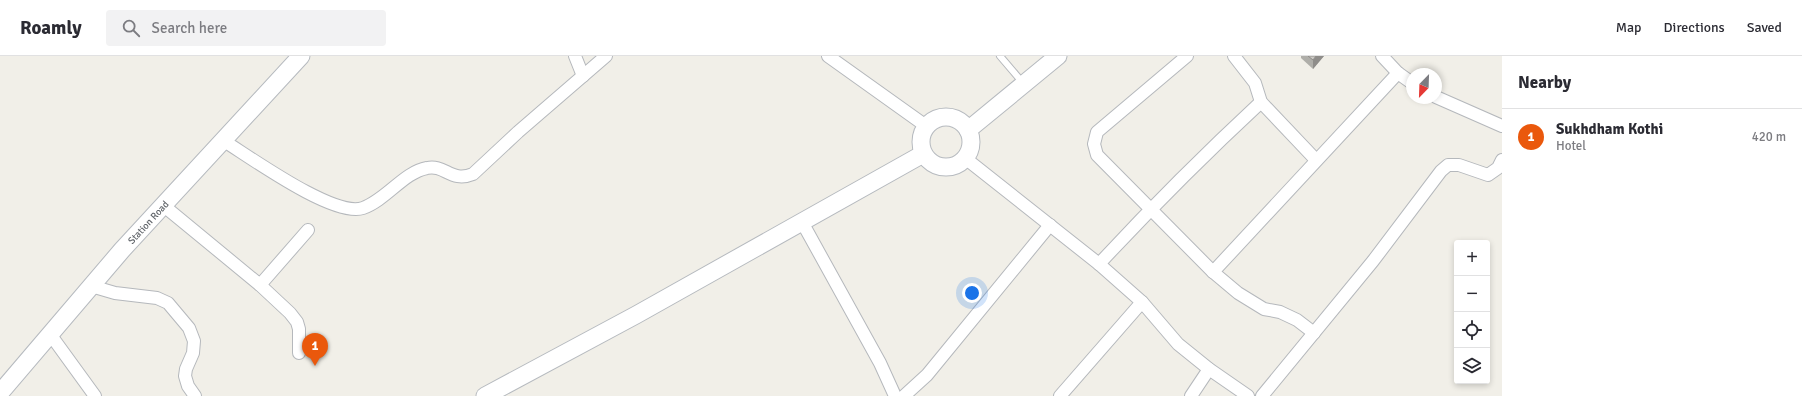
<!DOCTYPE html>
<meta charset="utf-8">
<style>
:root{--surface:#fff;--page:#f2f2f3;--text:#2b2b33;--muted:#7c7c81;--line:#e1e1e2;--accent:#ea580c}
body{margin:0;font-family:Signika,sans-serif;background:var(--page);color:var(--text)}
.controls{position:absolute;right:12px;bottom:12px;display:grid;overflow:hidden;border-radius:4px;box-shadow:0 2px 6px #0003}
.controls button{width:36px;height:36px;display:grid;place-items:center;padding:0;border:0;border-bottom:1px solid var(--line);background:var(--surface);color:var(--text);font:20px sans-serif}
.compass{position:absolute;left:1406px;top:12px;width:36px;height:36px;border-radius:50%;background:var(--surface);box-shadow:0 2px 6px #0003;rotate:203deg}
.you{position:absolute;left:972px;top:237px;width:14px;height:14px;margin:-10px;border:3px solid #fff;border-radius:50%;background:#1a73e8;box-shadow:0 0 0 6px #1a73e833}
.badge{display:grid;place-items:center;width:26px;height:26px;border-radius:50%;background:var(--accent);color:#fff;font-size:13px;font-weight:700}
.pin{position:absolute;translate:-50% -33px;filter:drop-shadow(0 1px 2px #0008)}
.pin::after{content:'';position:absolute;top:21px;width:14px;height:12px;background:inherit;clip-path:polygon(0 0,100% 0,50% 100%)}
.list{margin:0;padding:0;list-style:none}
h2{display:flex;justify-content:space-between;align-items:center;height:52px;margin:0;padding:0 16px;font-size:17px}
h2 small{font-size:13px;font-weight:400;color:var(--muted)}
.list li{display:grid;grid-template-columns:26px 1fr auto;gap:12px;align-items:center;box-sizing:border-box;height:56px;padding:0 16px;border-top:1px solid var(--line)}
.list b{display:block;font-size:15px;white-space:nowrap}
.list p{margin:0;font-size:13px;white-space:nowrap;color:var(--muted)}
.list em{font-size:13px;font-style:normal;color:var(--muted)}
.icon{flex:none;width:22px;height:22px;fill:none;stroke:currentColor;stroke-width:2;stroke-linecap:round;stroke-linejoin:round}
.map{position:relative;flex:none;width:1502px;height:340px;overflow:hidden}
header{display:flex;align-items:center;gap:24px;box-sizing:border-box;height:56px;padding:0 20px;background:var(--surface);border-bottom:1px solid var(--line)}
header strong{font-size:19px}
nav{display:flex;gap:22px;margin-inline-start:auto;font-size:14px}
.search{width:280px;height:36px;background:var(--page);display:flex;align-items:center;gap:10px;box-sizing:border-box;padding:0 14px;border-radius:4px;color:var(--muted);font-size:15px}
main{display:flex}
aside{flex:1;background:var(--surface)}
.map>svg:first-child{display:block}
</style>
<header>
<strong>Roamly</strong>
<div class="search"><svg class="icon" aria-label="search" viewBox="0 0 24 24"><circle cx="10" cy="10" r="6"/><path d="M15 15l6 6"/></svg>Search here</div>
<nav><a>Map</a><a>Directions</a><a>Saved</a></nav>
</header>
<main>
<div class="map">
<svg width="1502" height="340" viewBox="0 0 1502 340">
<rect width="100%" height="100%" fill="#f1efe8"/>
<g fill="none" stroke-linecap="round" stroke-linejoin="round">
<g stroke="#b5b8bc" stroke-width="8">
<polyline id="lane" points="1000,0 1023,27"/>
</g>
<g stroke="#b5b8bc" stroke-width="14">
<g id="street">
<polyline points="575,0 583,20"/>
<polyline points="828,0 926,70"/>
<polyline points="1187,0 1097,76 1094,88 1097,99 1213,216 1238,237 1264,253 1280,256 1297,264 1314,277"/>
<polyline points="1234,0 1255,27 1261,46 1316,104"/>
<polyline points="1382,0 1398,17 1412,27"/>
<polyline points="1436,41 1502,70"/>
<path d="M224 85C250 101 334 162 363 152 386 144 404 116 427 112 445 108 451 127 473 118L518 76 606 0"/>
<polyline points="965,102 1099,208 1142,246 1178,288 1209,313 1248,340"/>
<polyline points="164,150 260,229 290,257 297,266 299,273 299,297"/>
<polyline points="802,166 880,307 895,340"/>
<path d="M1099 208C1151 152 1205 98 1261 46"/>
<polyline points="1213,216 1398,17"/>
<polyline points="260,229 308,174"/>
<polyline points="91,230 115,237 157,242 168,247 189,272 194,285 193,297 186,313 185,320 188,330 195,340"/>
<polyline points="50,278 95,340"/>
<polyline points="904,340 927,319 1050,169"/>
<polyline points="1060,340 1142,246"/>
<polyline points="1191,340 1209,313"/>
<polyline points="1262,340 1373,205 1441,115 1448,109 1459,109 1488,119 1498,112 1502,104"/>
</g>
</g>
<g stroke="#b6babf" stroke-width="19">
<g id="secondary">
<circle cx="946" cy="86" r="25"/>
<polyline points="968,74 1058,0"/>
<path id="s1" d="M0 337 122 194 301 0"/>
<polyline points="485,340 636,259 923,98"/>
</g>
</g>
<use href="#lane" stroke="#fff" stroke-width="6"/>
<use href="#street" stroke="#fff" stroke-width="12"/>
<use href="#secondary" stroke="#fff" stroke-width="17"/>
</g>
<polygon fill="#afaea9" points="1301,0 1324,0 1313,13 1301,2"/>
<polygon fill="#8f8d8a" points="1316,0 1324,0 1313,13 1313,4"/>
<polygon fill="#cccac5" stroke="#8f8d8a" points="1308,0 1316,0 1313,4"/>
<g text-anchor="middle" stroke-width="3" stroke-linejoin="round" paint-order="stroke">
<g font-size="10" fill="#5f6368" stroke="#fff">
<text dy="4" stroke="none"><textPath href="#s1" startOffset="226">Station Road</textPath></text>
</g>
</g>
</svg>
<div class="controls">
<button>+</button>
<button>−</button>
<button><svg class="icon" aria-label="locate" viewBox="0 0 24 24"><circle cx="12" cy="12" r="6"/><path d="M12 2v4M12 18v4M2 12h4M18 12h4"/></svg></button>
<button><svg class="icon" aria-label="layers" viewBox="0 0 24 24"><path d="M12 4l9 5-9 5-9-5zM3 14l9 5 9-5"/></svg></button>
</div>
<svg class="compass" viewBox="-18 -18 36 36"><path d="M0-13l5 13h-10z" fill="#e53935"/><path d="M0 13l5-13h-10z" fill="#7c7c81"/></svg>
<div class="you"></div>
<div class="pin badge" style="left:315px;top:310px">1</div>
</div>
<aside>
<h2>Nearby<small></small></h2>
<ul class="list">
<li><span class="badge">1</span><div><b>Sukhdham Kothi</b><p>Hotel</p></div><em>420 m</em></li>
</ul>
</aside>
</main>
